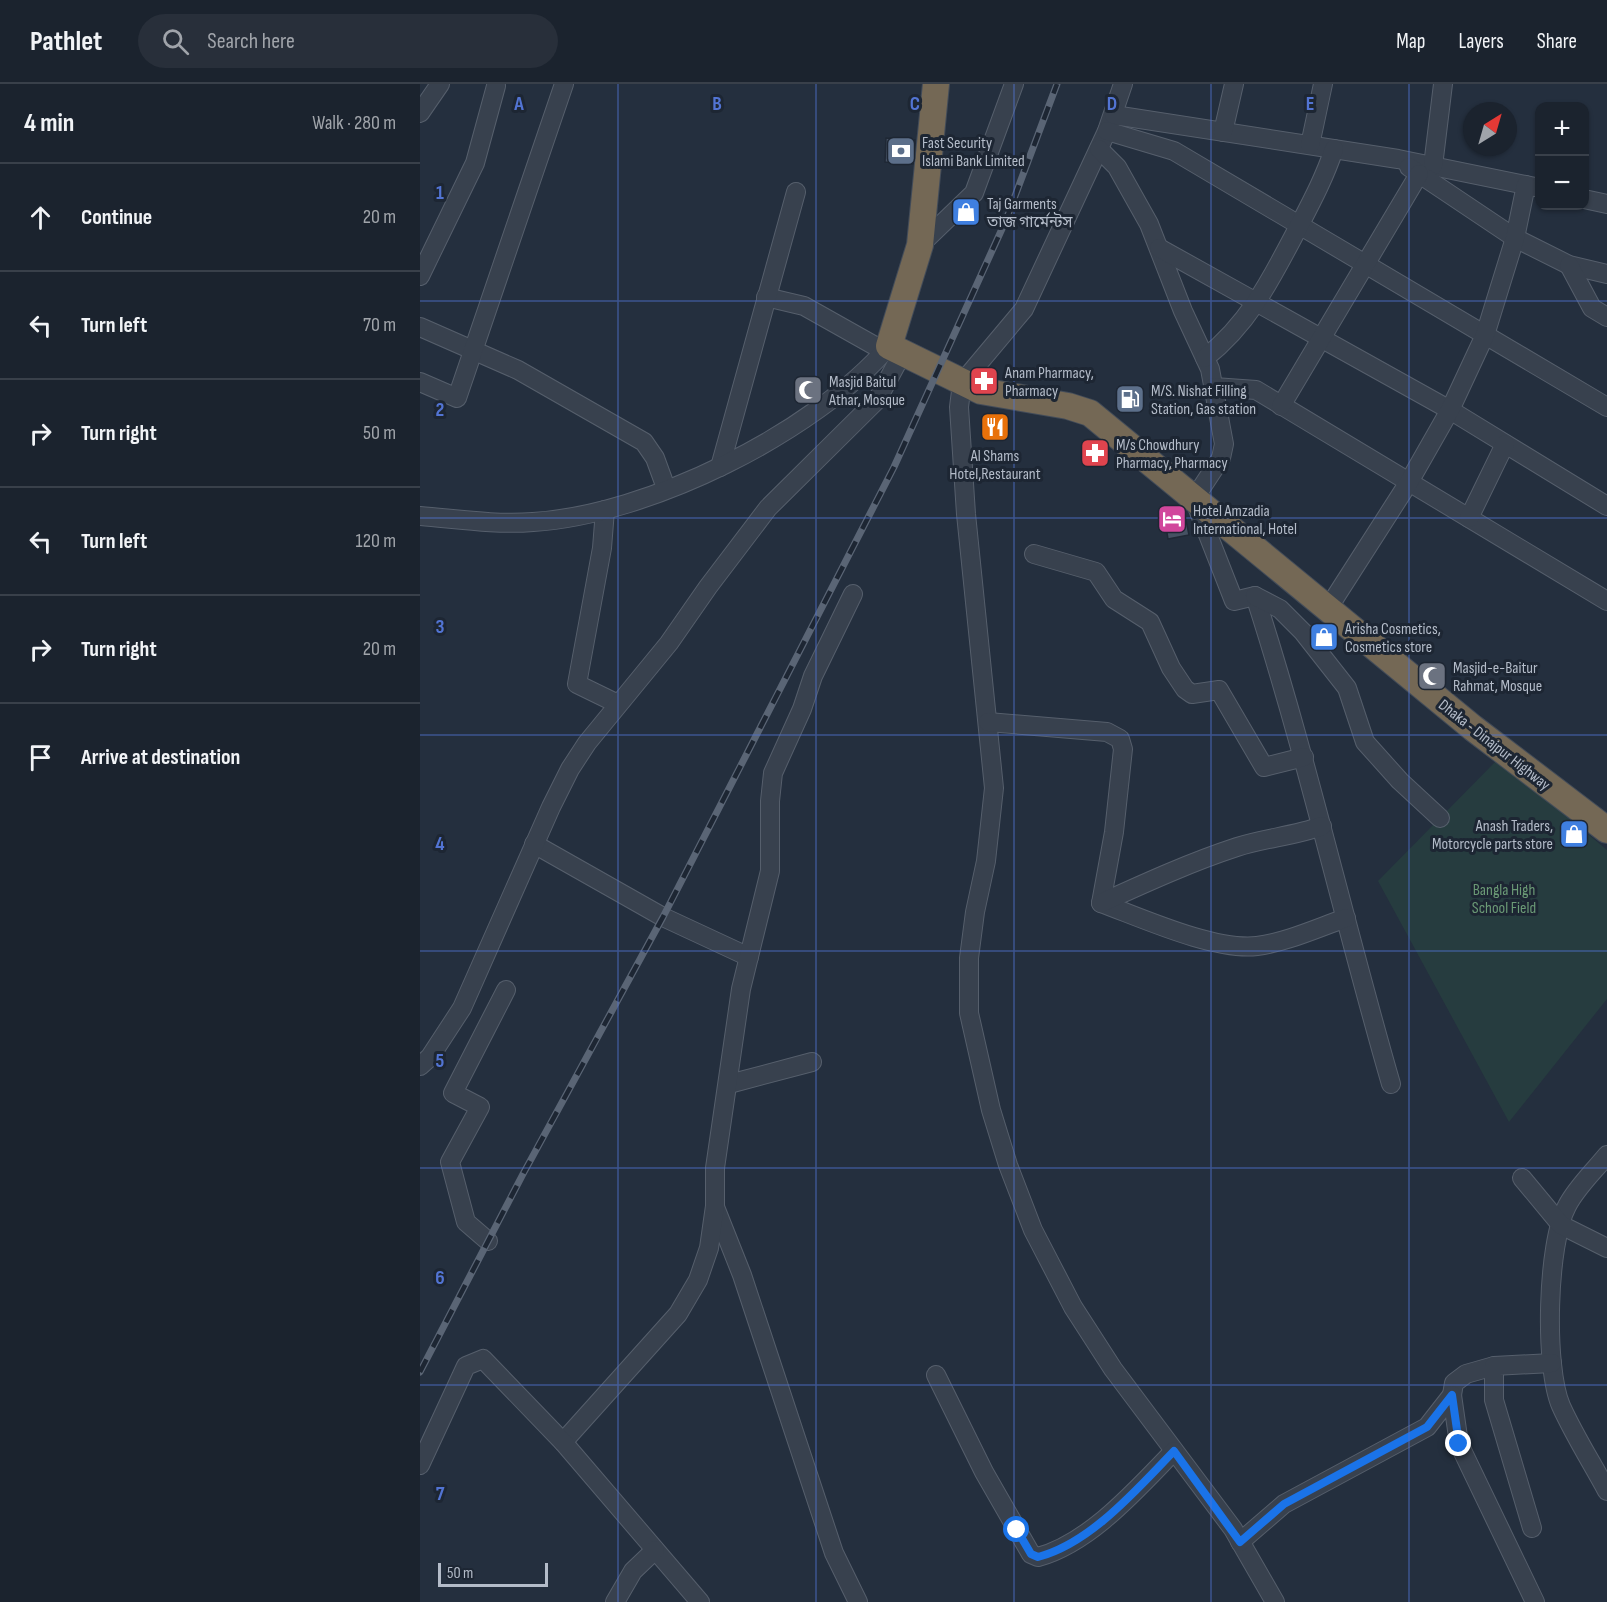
<!DOCTYPE html>
<meta charset="utf-8">
<style>
:root{--surface:#1b232e;--page:#282f3a;--text:#f1f3f6;--muted:#a0a4aa;--line:#39404a}
body{margin:0;font-family:"Sofia Sans Condensed","Noto Sans Bengali",sans-serif;background:var(--page);color:var(--text)}
.controls{position:absolute;right:18px;top:18px;display:grid;overflow:hidden;border-radius:12px;box-shadow:0 2px 4px #0004}
.controls button{width:54px;height:54px;display:grid;place-items:center;padding:0;border:0;border-bottom:2px solid var(--line);background:var(--surface);color:var(--text);font:30px sans-serif}
.compass{position:absolute;left:1043px;top:18px;width:54px;height:54px;border-radius:50%;background:var(--surface);box-shadow:0 2px 4px #0004;rotate:37deg}
.scale{position:absolute;left:18px;bottom:15px;width:110px;box-sizing:border-box;padding-left:6px;border:3px solid #b4bcc9;border-top:0;font-size:16px;line-height:21px;white-space:nowrap;color:#b4bcc9;-webkit-text-stroke:4px #1d2633;paint-order:stroke}
.stop{position:absolute;width:18px;height:18px;margin:-14px;border:4px solid #1a73e8;border-radius:50%;background:#fff}
.stop.end{background:#1a73e8;border-color:#fff;box-shadow:0 2px 6px #0008}
.list{margin:0;padding:0;list-style:none}
h2{display:flex;justify-content:space-between;align-items:center;height:78px;margin:0;padding:0 24px;font-size:26px}
h2 small{font-size:20px;font-weight:400;color:var(--muted)}
.list li{display:grid;grid-template-columns:39px 1fr auto;gap:18px;align-items:center;box-sizing:border-box;height:108px;padding:0 24px;border-top:2px solid var(--line)}
.list b{display:block;font-size:22px;white-space:nowrap}
.list em{font-size:20px;font-style:normal;color:var(--muted)}
.icon{flex:none;width:33px;height:33px;fill:none;stroke:currentColor;stroke-width:2;stroke-linecap:round;stroke-linejoin:round}
.map{position:relative;flex:none;width:1187px;height:1518px;overflow:hidden}
header{display:flex;align-items:center;gap:36px;box-sizing:border-box;height:84px;padding:0 30px;background:var(--surface);border-bottom:2px solid var(--line)}
header strong{font-size:28px}
nav{display:flex;gap:33px;margin-inline-start:auto;font-size:21px}
.search{width:420px;height:54px;background:var(--page);display:flex;align-items:center;gap:15px;box-sizing:border-box;padding:0 21px;border-radius:33px;color:var(--muted);font-size:22px}
main{display:flex}
aside{flex:1;background:var(--surface)}
.map>svg:first-child{display:block}
</style>
<header>
<strong>Pathlet</strong>
<div class="search"><svg class="icon" aria-label="search" viewBox="0 0 24 24"><circle cx="10" cy="10" r="6"/><path d="M15 15l6 6"/></svg>Search here</div>
<nav><a>Map</a><a>Layers</a><a>Share</a></nav>
</header>
<main>
<aside>
<h2>4 min<small>Walk · 280 m</small></h2>
<ul class="list">
<li><svg class="icon" aria-label="ahead" viewBox="0 0 24 24"><path d="M12 20V5M6 11l6-6 6 6"/></svg><div><b>Continue</b></div><em>20 m</em></li>
<li><svg class="icon" aria-label="left" viewBox="0 0 24 24"><path d="M17 20v-9H6M10 6l-5 5 5 5"/></svg><div><b>Turn left</b></div><em>70 m</em></li>
<li><svg class="icon" aria-label="right" viewBox="0 0 24 24"><path d="M7 20v-9h11M14 6l5 5-5 5"/></svg><div><b>Turn right</b></div><em>50 m</em></li>
<li><svg class="icon" aria-label="left" viewBox="0 0 24 24"><path d="M17 20v-9H6M10 6l-5 5 5 5"/></svg><div><b>Turn left</b></div><em>120 m</em></li>
<li><svg class="icon" aria-label="right" viewBox="0 0 24 24"><path d="M7 20v-9h11M14 6l5 5-5 5"/></svg><div><b>Turn right</b></div><em>20 m</em></li>
<li><svg class="icon" aria-label="arrive" viewBox="0 0 24 24"><path d="M6 21V4h12l-3 4 3 4H6"/></svg><div><b>Arrive at destination</b></div></li>
</ul>
</aside>
<div class="map">
<svg width="1187" height="1518" viewBox="0 0 1187 1518">
<rect width="100%" height="100%" fill="#242f3e"/>
<polygon fill="#263c3f" points="1078,675 1187,766 1187,915 1089,1038 958,797"/>
<g fill="#455162" stroke="#1f2835" stroke-width="1.5">
<polygon points="466,54 495,56 493,80 465,78"/>
<polygon points="761,426 762,436 766,436 769,451 748,455 744,429"/>
</g>
<g fill="none" stroke-linecap="round" stroke-linejoin="round">
<g stroke="#565f6c" stroke-width="20">
<g id="minor">
<polyline points="703,0 687,47 604,225 542,299 539,323 546,430 574,704 566,777 555,828 549,874 549,929 571,1026 588,1081 613,1146 653,1223 693,1285 813,1445 855,1518"/>
<polyline points="0,29 20,0"/>
<polyline points="694,31 978,75 1120,104"/>
<polyline points="687,47 754,67 1187,323"/>
<polyline points="803,48 814,0"/>
<polyline points="890,61 903,0"/>
<path d="M679 65 697 83 729 140 763 227 790 285 804 360 801 374 774 415 814 517 835 512C887 673 924 838 971 1000"/>
<polyline points="1013,82 1023,0"/>
<polyline points="989,83 1095,154 1149,181 1187,190"/>
<polyline points="1164,115 1187,120"/>
<polyline points="500,161 554,109 594,0"/>
<polyline points="739,164 1030,326 1187,422"/>
<polyline points="1149,181 1172,224 1187,233"/>
<polyline points="0,192 55,79 76,2"/>
<polyline points="346,213 384,222 464,267"/>
<polyline points="0,243 98,286 224,358 235,374 246,404"/>
<path d="M785 274C831 238 853 191 880 140 893 115 905 92 914 65"/>
<polyline points="0,298 37,314 144,0"/>
<polyline points="794,303 836,306 1187,517"/>
<polyline points="861,322 999,90"/>
<polyline points="300,383 376,108"/>
<polyline points="185,426 182,464 157,600 198,620"/>
<path d="M0 432C37 435 76 441 113 438 228 431 394 349 469 262"/>
<polyline points="1049,434 1085,360"/>
<polyline points="614,470 676,488 694,515 730,538 751,584 765,605 772,610 799,606 844,683 884,673"/>
<polyline points="835,512 860,525 883,548 927,604 945,658 980,697 1020,734"/>
<polyline points="907,526 989,398 1030,326 1065,251 1095,154 1106,101"/>
<path d="M568 638 687 648 700 655 703 665 694 748 681 819C722 834 794 867 837 862 867 858 897 844 926 834"/>
<polyline points="114,760 243,833 329,873"/>
<path d="M681 819C725 799 771 778 817 763 845 754 874 752 902 742"/>
<polyline points="0,982 10,973 42,924 131,723 150,685 167,659 249,559 288,503 348,424 457,316 483,268"/>
<polyline points="309,1000 392,978"/>
<path d="M1187 1071C1174 1087 1156 1104 1147 1122 1127 1159 1124 1283 1141 1322 1154 1351 1172 1379 1187 1407"/>
<polyline points="1102,1094 1141,1141 1187,1164"/>
<polyline points="295,1123 322,1191 414,1469 438,1518"/>
<polyline points="68,1157 46,1138 30,1078 60,1023 33,1009 86,906"/>
<path d="M516 1291 564 1388 611 1470 618 1473C670 1459 717 1405 754 1367"/>
<polyline points="1032,1311 1034,1299 1046,1290 1074,1282"/>
<polyline points="143,1358 258,1230 278,1196 289,1164 295,1122 295,1084 321,905 350,787 350,717 353,689 382,625 393,592 433,510"/>
<polyline points="0,1381 46,1282 63,1275 143,1358 280,1518"/>
<polyline points="1112,1444 1074,1316 1074,1282 1132,1279"/>
<polyline points="820,1458 864,1420 1007,1343 1032,1311 1039,1360 1115,1518"/>
<polyline points="195,1518 213,1487 235,1466"/>
</g>
</g>
<g stroke="#434c59" stroke-width="28">
<polyline id="highway" points="516,0 500,161 469,262 561,307 648,322 670,329 1053,644 1187,746"/>
</g>
<use href="#minor" stroke="#38414e" stroke-width="18"/>
<use href="#highway" stroke="#746855" stroke-width="26"/>
<g stroke="#5a6575" stroke-width="7">
<polyline id="rail" points="0,1288 103,1090 243,833 474,383 586,136 637,0"/>
</g>
<use href="#rail" stroke="#1d2633" stroke-width="4.5" stroke-dasharray="14" stroke-linecap="butt"/>
</g>
<g fill="none" stroke-linecap="round" stroke-linejoin="round">
<path stroke="#1a73e8" stroke-width="8" d="M597 1446 611 1470 618 1473C671 1459 717 1405 754 1367L820 1458 864 1420 1007 1343 1032 1311 1039 1360"/>
</g>
<path fill="none" stroke="#5274d3" stroke-width="1.5" stroke-opacity="0.55" d="M198 0V1518M396 0V1518M594 0V1518M791 0V1518M989 0V1518M0 217H1187M0 434H1187M0 651H1187M0 867H1187M0 1084H1187M0 1301H1187"/>
<defs>
<g id="bank-square" transform="scale(1.5)"><rect x="-9" y="-9" width="18" height="18" rx="4" fill="#5c6f8a" stroke="#1d2633"/><path d="M-6-4H6V4H-6ZM0-2.3a2.3 2.3 0 1 0 0 4.6a2.3 2.3 0 1 0 0-4.6Z" fill="#fff"/></g>
<g id="shop-square" transform="scale(1.5)"><rect x="-9" y="-9" width="18" height="18" rx="4" fill="#3f7fe0" stroke="#1d2633"/><path d="M-5-2.5h2.3a2.7 3.5 0 0 1 5.4 0H5L5.5 6h-11ZM-1.5-2.5h3a1.5 2.3 0 0 0-3 0Z" fill="#fff"/></g>
<g id="pharmacy-square" transform="scale(1.5)"><rect x="-9" y="-9" width="18" height="18" rx="4" fill="#e0444e" stroke="#1d2633"/><path d="M-2-6h4v4h4v4h-4v4h-4v-4h-4v-4h4Z" fill="#fff"/></g>
<g id="mosque-square" transform="scale(1.5)"><rect x="-9" y="-9" width="18" height="18" rx="4" fill="#6b7280" stroke="#1d2633"/><path d="M3.5-4.9A6 6 0 1 0 3.5 4.9A5 5 0 1 1 3.5-4.9Z" fill="#fff"/></g>
<g id="fuel-square" transform="scale(1.5)"><rect x="-9" y="-9" width="18" height="18" rx="4" fill="#5c6f8a" stroke="#1d2633"/><path d="M-5.5-6h7V0h2V4h1.3V-2.5L3-4.5l.8-.8L6-3V5H2.5V1h-1V6h-7ZM-4.2-4.7v3.2H.2V-4.7Z" fill="#fff"/></g>
<g id="restaurant-square" transform="scale(1.5)"><rect x="-9" y="-9" width="18" height="18" rx="4" fill="#e8710a" stroke="#1d2633"/><path d="M-5-6h1v4h1v-4h1v4h1v-4h1v5L-1.5 .5V6h-2V.5L-5-1ZM5-6V6H3V1.5H1.5Q1.5-4 5-6Z" fill="#fff"/></g>
<g id="hotel-square" transform="scale(1.5)"><rect x="-9" y="-9" width="18" height="18" rx="4" fill="#d1479c" stroke="#1d2633"/><path d="M-6-4.5h1.5V1H6V5H4.5V3h-9V5H-6ZM-4 0a1.8 1.8 0 1 1 3.6 0ZM.5 0V-2.5h3Q6-2.5 6 0Z" fill="#fff"/></g>
</defs>
<g fill-rule="evenodd">
<use href="#bank-square" x="481" y="67"/>
<use href="#shop-square" x="546" y="128"/>
<use href="#pharmacy-square" x="564" y="297"/>
<use href="#mosque-square" x="388" y="306"/>
<use href="#fuel-square" x="710" y="315"/>
<use href="#restaurant-square" x="575" y="343"/>
<use href="#pharmacy-square" x="675" y="369"/>
<use href="#hotel-square" x="752" y="435"/>
<use href="#shop-square" x="904" y="553"/>
<use href="#mosque-square" x="1012" y="592"/>
<use href="#shop-square" x="1154" y="750"/>
</g>
<g text-anchor="middle" stroke-width="6" stroke-linejoin="round" paint-order="stroke">
<g font-size="16" fill="#b4bcc9" stroke="#1d2633" text-anchor="start">
<text x="502" y="64">Fast Security<tspan x="502" dy="18">Islami Bank Limited</tspan></text>
<text x="567" y="125">Taj Garments<tspan x="567" dy="18">তাজ গার্মেন্টস</tspan></text>
<text x="585" y="294">Anam Pharmacy,<tspan x="585" dy="18">Pharmacy</tspan></text>
<text x="409" y="303">Masjid Baitul<tspan x="409" dy="18">Athar, Mosque</tspan></text>
<text x="731" y="312">M/S. Nishat Filling<tspan x="731" dy="18">Station, Gas station</tspan></text>
<text x="696" y="366">M/s Chowdhury<tspan x="696" dy="18">Pharmacy, Pharmacy</tspan></text>
<text x="575" y="377" text-anchor="middle">Al Shams<tspan x="575" dy="18">Hotel,Restaurant</tspan></text>
<text x="773" y="432">Hotel Amzadia<tspan x="773" dy="18">International, Hotel</tspan></text>
<text x="925" y="550">Arisha Cosmetics,<tspan x="925" dy="18">Cosmetics store</tspan></text>
<text x="1033" y="589">Masjid-e-Baitur<tspan x="1033" dy="18">Rahmat, Mosque</tspan></text>
<text x="1133" y="747" text-anchor="end">Anash Traders,<tspan x="1133" dy="18">Motorcycle parts store</tspan></text>
</g>
<g font-size="16" fill="#b4bcc9" stroke="#1d2633">
<text transform="translate(1075 660) rotate(38)" y="6">Dhaka - Dinajpur Highway</text>
</g>
<g font-size="16" fill="#6b9a76" stroke="#1d2633">
<text x="1084" y="811">Bangla High<tspan x="1084" dy="18">School Field</tspan></text>
</g>
</g>
<g font-size="20" text-anchor="middle" font-weight="bold" fill="#5274d3" stroke="#1d2633" stroke-width="6" stroke-linejoin="round" paint-order="stroke">
<text x="99" y="26">A</text>
<text x="297" y="26">B</text>
<text x="495" y="26">C</text>
<text x="692" y="26">D</text>
<text x="890" y="26">E</text>
<text x="20" y="115">1</text>
<text x="20" y="332">2</text>
<text x="20" y="549">3</text>
<text x="20" y="766">4</text>
<text x="20" y="983">5</text>
<text x="20" y="1200">6</text>
<text x="20" y="1416">7</text>
</g>
</svg>
<div class="controls">
<button>+</button>
<button>−</button>
</div>
<svg class="compass" viewBox="-18 -18 36 36"><path d="M0-13l5 13h-10z" fill="#e53935"/><path d="M0 13l5-13h-10z" fill="#a0a4aa"/></svg>
<div class="scale">50 m</div>
<div class="stop" style="left:597px;top:1446px"></div>
<div class="stop end" style="left:1039px;top:1360px"></div>
</div>
</main>
